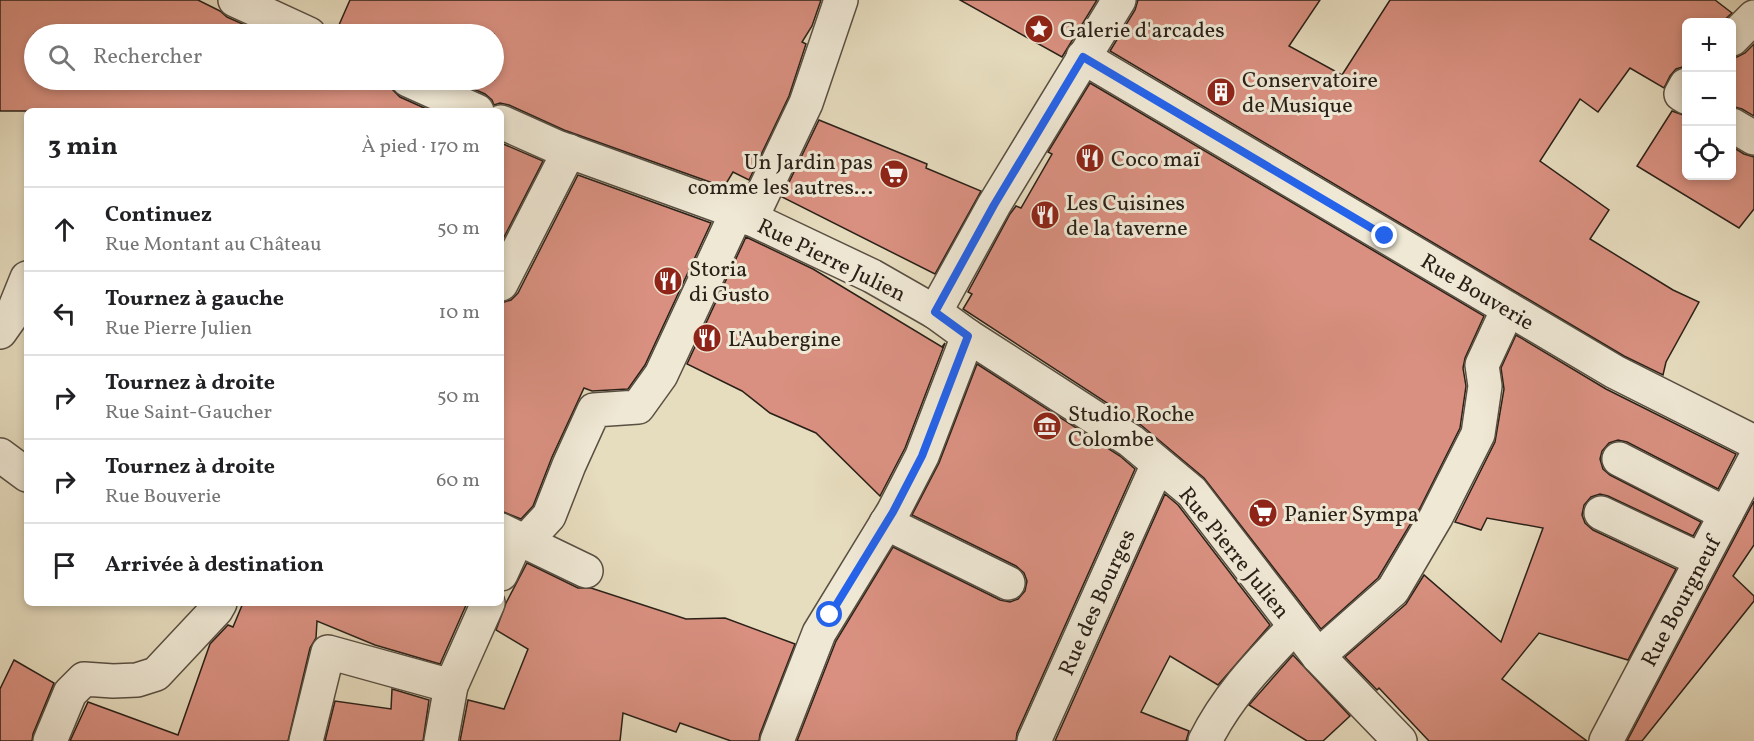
<!DOCTYPE html>
<html lang="fr">
<meta charset="utf-8">
<style>
:root{--surface:#fff;--page:#f6f6f6;--text:#202124;--muted:#757577;--line:#e0e0e0}
body{margin:0;font-family:Vollkorn,serif;background:var(--page);color:var(--text)}
.controls{position:absolute;right:18px;top:18px;display:grid;overflow:hidden;border-radius:9px;box-shadow:0 3px 9px #0003}
.controls button{width:54px;height:54px;display:grid;place-items:center;padding:0;border:0;border-bottom:2px solid var(--line);background:var(--surface);color:var(--text);font:30px sans-serif}
.stop{position:absolute;width:18px;height:18px;margin:-14px;border:4px solid #2563eb;border-radius:50%;background:#fff}
.stop.end{background:#2563eb;border-color:#fff;box-shadow:0 2px 6px #0008}
.list{margin:0;padding:0;list-style:none}
h2{display:flex;justify-content:space-between;align-items:center;height:78px;margin:0;padding:0 24px;font-size:26px}
h2 small{font-size:20px;font-weight:400;color:var(--muted)}
.list li{display:grid;grid-template-columns:39px 1fr auto;gap:18px;align-items:center;box-sizing:border-box;height:84px;padding:0 24px;border-top:2px solid var(--line)}
.list b{display:block;font-size:22px;white-space:nowrap}
.list p{margin:0;font-size:20px;white-space:nowrap;color:var(--muted)}
.list em{font-size:20px;font-style:normal;color:var(--muted)}
.icon{flex:none;width:33px;height:33px;fill:none;stroke:currentColor;stroke-width:2;stroke-linecap:round;stroke-linejoin:round}
.map{position:relative;flex:none;width:1754px;height:741px;overflow:hidden}
.search{position:absolute;background:var(--surface);box-shadow:0 3px 9px #0003;left:24px;top:24px;width:480px;height:66px;display:flex;align-items:center;gap:15px;box-sizing:border-box;padding:0 21px;border-radius:33px;color:var(--muted);font-size:22px}
.panel{position:absolute;background:var(--surface);box-shadow:0 3px 9px #0003;left:24px;top:108px;width:480px;height:498px;border-radius:9px}
.map>svg:first-child{display:block}
</style>
<div class="map">
<svg width="1754" height="741" viewBox="0 0 1754 741">
<rect width="100%" height="100%" fill="#e6dcbe"/>
<filter id="stains"><feTurbulence type="fractalNoise" baseFrequency=".00333" numOctaves="4"/><feColorMatrix values="0 0 0 0 .2 0 0 0 0 .09 0 0 0 0 .02 0 0 0 .5 -.17"/></filter>
<radialGradient id="worn" r=".72"><stop offset=".6" stop-color="#630" stop-opacity="0"/><stop offset="1" stop-color="#630" stop-opacity=".3"/></radialGradient>
<g fill="#d99080" stroke="#2a2018" stroke-width="1.5">
<polygon points="0,0 198,0 220,11 227,17 265,34 34,34 34,80 390,80 393,90 400,97 431,111 0,111"/>
<polygon points="350,0 821,0 812,26 802,42 806,44 789,96 749,180 733,172 724,187 564,130 509,105 500,103 494,105 492,100 485,94 453,80 494,80 494,34 335,34"/>
<polygon points="960,0 1097,0 1062,57"/>
<polygon points="1138,0 1320,0 1289,46 1342,75 1390,0 1715,0 1732,13 1722,22 1686,22 1686,66 1676,69 1670,76 1664,88 1630,68 1598,112 1580,99 1540,161 1609,210 1590,239 1673,290 1699,302 1666,362 1663,375 1624,356 1110,51 1135,10"/>
<polygon points="1754,44 1754,116 1742,109 1731,106 1731,57 1737,57 1745,53"/>
<polygon points="1090,83 1484,316 1465,358 1463,368 1466,386 1460,428 1420,508 1378,578 1321,629 1204,478 1141,425 963,309 972,294 968,292 1010,214 1016,206 1021,208 1052,154 1048,152"/>
<polygon points="1672,111 1686,116 1686,176 1731,176 1731,146 1744,154 1754,157 1754,209 1739,228 1637,166"/>
<polygon points="819,120 927,164 926,168 981,191 935,274 782,197"/>
<polygon points="501,143 543,161 501,243"/>
<polygon points="578,175 711,223 645,365 628,389 592,391 584,388 552,457 533,506 521,519 501,511 501,303 511,300 518,293"/>
<polygon points="746,237 813,269 942,347 945,343 905,448 880,496 816,433 770,413 742,391 687,364"/>
<polygon points="1516,335 1606,389 1736,454 1718,489 1627,442 1618,440 1609,443 1602,451 1600,459 1603,469 1610,475 1701,522 1693,536 1608,496 1600,494 1591,497 1584,505 1582,515 1585,523 1593,530 1676,569 1628,660 1539,633 1502,679 1587,741 1429,741 1379,688 1377,690 1345,657 1406,604 1424,575 1501,642 1543,528 1487,518 1481,530 1455,522 1495,442 1504,389 1501,368"/>
<polygon points="977,364 1120,456 1135,469 1017,733 1016,741 797,741 836,641 893,547 1000,600 1010,602 1018,599 1025,591 1027,581 1024,573 1016,566 912,515 939,463"/>
<polygon points="1165,494 1178,505 1270,625 1218,685 1170,656 1141,712 1189,731 1186,741 1055,741"/>
<polygon points="1754,501 1754,545 1733,576 1754,596 1754,601 1642,741 1627,741"/>
<polygon points="527,563 578,588 591,588 686,619 725,618 795,644 760,734 759,741 731,741 680,723 676,732 623,713 620,741 460,741 468,700 504,709 528,649 496,630 506,603"/>
<polygon points="243,603 467,603 440,664 375,645 317,621 316,638 310,648 288,741 70,741 88,702 178,735 210,644 228,625 233,627"/>
<polygon points="1293,655 1350,716 1323,741 1307,741 1249,705"/>
<polygon points="14,660 54,683 33,734 32,741 0,741 0,689"/>
<polygon points="392,689 429,700 423,741 325,741 335,701 391,709"/>
</g>
<g fill="none" stroke-linecap="round" stroke-linejoin="round">
<g stroke="#594f42" stroke-width="36">
<g id="street">
<polyline points="235,0 309,34"/>
<polyline points="1732,39 1754,17"/>
<polyline points="1083,57 1615,372 1754,442"/>
<polyline points="408,80 477,111"/>
<polyline points="1686,85 1681,94 1686,97"/>
<polyline points="501,122 557,147 737,212 872,276 935,312 968,336 1131,441 1192,492 1318,656 1400,741"/>
<polyline points="1732,125 1754,138"/>
<polyline points="751,219 806,103 841,0"/>
<polyline points="501,284 569,151"/>
<polyline points="935,312 994,205 1119,0"/>
<polyline points="0,332 12,315 27,278"/>
<polyline points="0,455 27,475"/>
<polyline points="1619,459 1726,514"/>
<polyline points="1601,513 1701,560"/>
<polyline points="886,523 1008,583"/>
<polyline points="501,530 586,571"/>
<polyline points="524,543 549,516 569,465 594,410 638,407 661,375 737,212"/>
<polyline points="501,574 517,539"/>
<polyline points="1318,656 1393,590 1436,517 1478,434 1485,386 1482,365 1508,309"/>
<polyline points="50,741 70,693 84,679 113,681 137,680 156,674 216,610 220,603"/>
<polyline points="306,741 328,652 451,686"/>
<polyline points="441,741 451,686 488,603"/>
<polyline points="777,741 819,633 893,512 922,456 968,336"/>
<polyline points="1034,741 1158,464"/>
<path d="M1205 741C1228 695 1260 663 1295 626"/>
<polyline points="1606,741 1754,461"/>
</g>
</g>
<use href="#street" stroke="#efe8d5" stroke-width="33"/>
</g>
<g fill="none" stroke-linecap="round" stroke-linejoin="round">
<polyline stroke="#2563eb" stroke-width="8" points="830,615 893,512 922,456 968,336 935,312 994,205 1083,57 1385,236"/>
</g>
<defs>
<g id="sight-disc" transform="scale(1.5)"><circle r="9.5" fill="#8f2418" stroke="#efe8d5"/><path d="M0-6L1.8-2.2L6-1.7L2.9 1.2L3.7 5.4L0 3.3L-3.7 5.4L-2.9 1.2L-6-1.7L-1.8-2.2Z" fill="#fff"/></g>
<g id="building-disc" transform="scale(1.5)"><circle r="9.5" fill="#8f2418" stroke="#efe8d5"/><path d="M-4-6H4V6H1V3H-1V6H-4ZM-2.5-4.3h1.7v1.8h-1.7ZM.8-4.3h1.7v1.8H.8ZM-2.5-1h1.7V.8h-1.7ZM.8-1h1.7V.8H.8Z" fill="#fff"/></g>
<g id="restaurant-disc" transform="scale(1.5)"><circle r="9.5" fill="#8f2418" stroke="#efe8d5"/><path d="M-5-6h1v4h1v-4h1v4h1v-4h1v5L-1.5 .5V6h-2V.5L-5-1ZM5-6V6H3V1.5H1.5Q1.5-4 5-6Z" fill="#fff"/></g>
<g id="supermarket-disc" transform="scale(1.5)"><circle r="9.5" fill="#8f2418" stroke="#efe8d5"/><path d="M-6-5.5h2.5l.6 2H6L4.5 2H-2.5L-4.4-4H-6ZM-1.5 3.2a1.3 1.3 0 1 0 .1 0ZM3 3.2a1.3 1.3 0 1 0 .1 0Z" fill="#fff"/></g>
<g id="museum-disc" transform="scale(1.5)"><circle r="9.5" fill="#8f2418" stroke="#efe8d5"/><path d="M0-6L6-3V-2H-6V-3ZM-5-1h2V3h-2ZM-1-1h2V3h-2ZM3-1h2V3H3ZM-6 4H6V6H-6Z" fill="#fff"/></g>
</defs>
<g fill-rule="evenodd">
<use href="#sight-disc" x="1039" y="29"/>
<use href="#building-disc" x="1221" y="92"/>
<use href="#restaurant-disc" x="1090" y="158"/>
<use href="#supermarket-disc" x="894" y="174"/>
<use href="#restaurant-disc" x="1045" y="215"/>
<use href="#restaurant-disc" x="668" y="281"/>
<use href="#restaurant-disc" x="707" y="338"/>
<use href="#museum-disc" x="1047" y="426"/>
<use href="#supermarket-disc" x="1263" y="513"/>
</g>
<g text-anchor="middle" stroke-width="6" stroke-linejoin="round" paint-order="stroke">
<g font-size="22" fill="#2a2018" stroke="#efe8d5" text-anchor="start">
<text x="1060" y="37">Galerie d'arcades</text>
<text x="1242" y="87">Conservatoire<tspan x="1242" dy="25">de Musique</tspan></text>
<text x="1111" y="166">Coco maï</text>
<text x="873" y="169" text-anchor="end">Un Jardin pas<tspan x="873" dy="25">comme les autres...</tspan></text>
<text x="1066" y="210">Les Cuisines<tspan x="1066" dy="25">de la taverne</tspan></text>
<text x="689" y="276">Storia<tspan x="689" dy="25">di Gusto</tspan></text>
<text x="728" y="346">L'Aubergine</text>
<text x="1068" y="421">Studio Roche<tspan x="1068" dy="25">Colombe</tspan></text>
<text x="1284" y="521">Panier Sympa</text>
</g>
<g font-size="22" fill="#2a2018" stroke="#efe8d5">
<text transform="translate(832 259) rotate(26)" y="8">Rue Pierre Julien</text>
<text transform="translate(1478 291) rotate(31)" y="8">Rue Bouverie</text>
<text transform="translate(1235 552) rotate(51)" y="8">Rue Pierre Julien</text>
<text transform="translate(1680 601) rotate(-62)" y="8">Rue Bourgneuf</text>
<text transform="translate(1096 602) rotate(-66)" y="8">Rue des Bourges</text>
</g>
</g>
<rect width="100%" height="100%" filter="url(#stains)"/>
<rect width="100%" height="100%" fill="url(#worn)"/>
</svg>
<div class="controls">
<button>+</button>
<button>−</button>
<button><svg class="icon" aria-label="locate" viewBox="0 0 24 24"><circle cx="12" cy="12" r="6"/><path d="M12 2v4M12 18v4M2 12h4M18 12h4"/></svg></button>
</div>
<div class="stop" style="left:830px;top:615px"></div>
<div class="stop end" style="left:1385px;top:236px"></div>
<div class="search"><svg class="icon" aria-label="search" viewBox="0 0 24 24"><circle cx="10" cy="10" r="6"/><path d="M15 15l6 6"/></svg>Rechercher</div>
<section class="panel">
<h2>3 min<small>À pied · 170 m</small></h2>
<ul class="list">
<li><svg class="icon" aria-label="ahead" viewBox="0 0 24 24"><path d="M12 20V5M6 11l6-6 6 6"/></svg><div><b>Continuez</b><p>Rue Montant au Château</p></div><em>50 m</em></li>
<li><svg class="icon" aria-label="left" viewBox="0 0 24 24"><path d="M17 20v-9H6M10 6l-5 5 5 5"/></svg><div><b>Tournez à gauche</b><p>Rue Pierre Julien</p></div><em>10 m</em></li>
<li><svg class="icon" aria-label="right" viewBox="0 0 24 24"><path d="M7 20v-9h11M14 6l5 5-5 5"/></svg><div><b>Tournez à droite</b><p>Rue Saint-Gaucher</p></div><em>50 m</em></li>
<li><svg class="icon" aria-label="right" viewBox="0 0 24 24"><path d="M7 20v-9h11M14 6l5 5-5 5"/></svg><div><b>Tournez à droite</b><p>Rue Bouverie</p></div><em>60 m</em></li>
<li><svg class="icon" aria-label="arrive" viewBox="0 0 24 24"><path d="M6 21V4h12l-3 4 3 4H6"/></svg><div><b>Arrivée à destination</b></div></li>
</ul>
</section>
</div>
